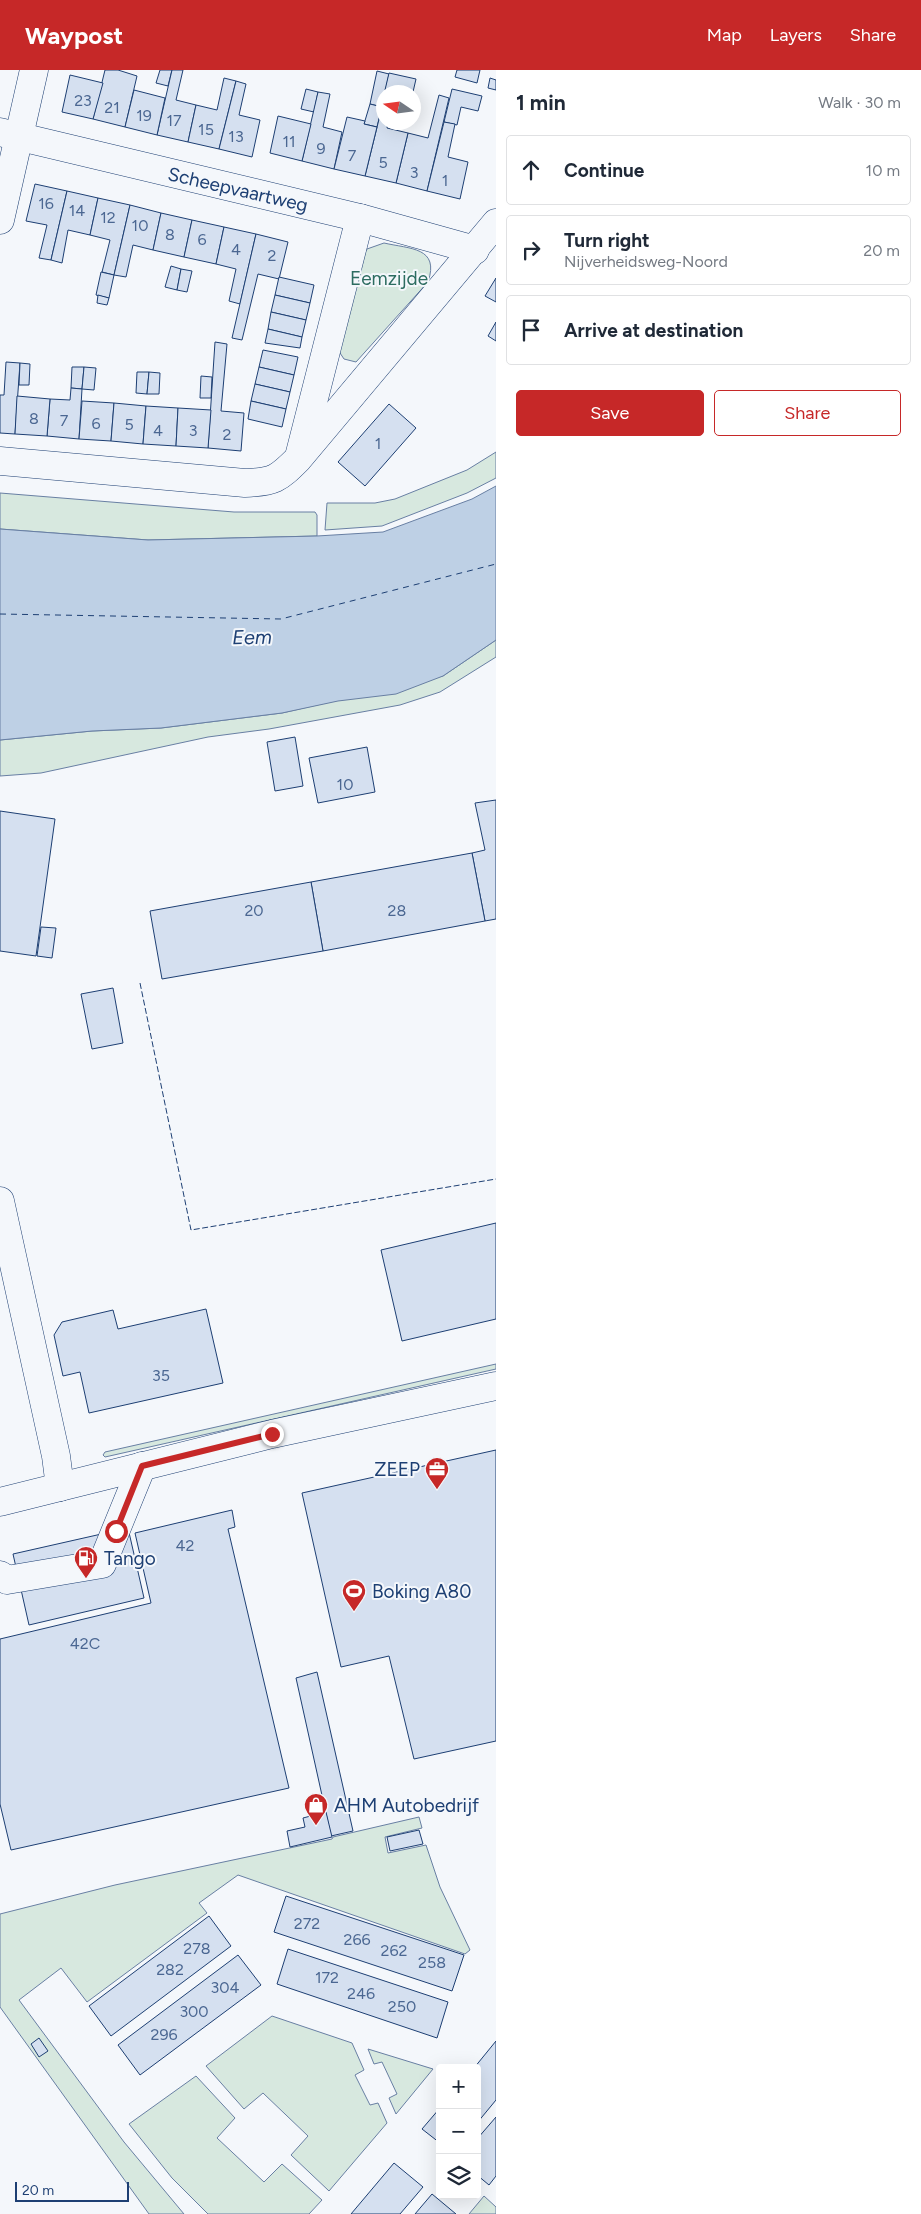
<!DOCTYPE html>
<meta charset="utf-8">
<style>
:root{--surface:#fff;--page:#f6f6f7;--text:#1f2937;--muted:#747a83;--line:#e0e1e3;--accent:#c62828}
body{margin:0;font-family:Figtree,sans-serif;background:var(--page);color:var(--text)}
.controls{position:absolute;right:15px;bottom:15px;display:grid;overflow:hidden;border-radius:5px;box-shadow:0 5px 20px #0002}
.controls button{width:45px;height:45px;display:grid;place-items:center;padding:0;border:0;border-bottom:1px solid var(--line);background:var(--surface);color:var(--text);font:25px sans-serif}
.compass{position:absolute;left:376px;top:15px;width:45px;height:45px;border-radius:50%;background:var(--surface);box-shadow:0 5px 20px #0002;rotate:283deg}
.scale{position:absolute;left:15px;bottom:12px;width:114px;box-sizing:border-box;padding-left:5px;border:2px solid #1d3f73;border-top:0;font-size:14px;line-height:18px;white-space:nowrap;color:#1d3f73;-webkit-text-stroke:4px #f4f7fb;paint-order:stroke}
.stop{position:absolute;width:15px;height:15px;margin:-11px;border:4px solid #c62828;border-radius:50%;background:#fff}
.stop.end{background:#c62828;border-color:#fff;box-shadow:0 1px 5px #0008}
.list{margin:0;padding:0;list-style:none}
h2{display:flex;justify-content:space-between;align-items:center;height:65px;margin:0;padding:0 20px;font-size:21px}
h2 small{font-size:16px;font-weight:400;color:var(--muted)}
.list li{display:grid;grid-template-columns:32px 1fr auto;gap:15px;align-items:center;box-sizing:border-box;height:70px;margin:0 10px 10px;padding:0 10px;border:1px solid var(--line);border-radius:5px}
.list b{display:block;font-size:19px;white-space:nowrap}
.list p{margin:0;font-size:16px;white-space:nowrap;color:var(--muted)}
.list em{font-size:16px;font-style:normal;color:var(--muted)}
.actions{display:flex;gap:10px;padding:15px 20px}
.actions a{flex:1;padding:11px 0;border:1px solid var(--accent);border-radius:5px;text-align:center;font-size:18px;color:var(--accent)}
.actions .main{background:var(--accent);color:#fff}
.icon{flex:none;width:28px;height:28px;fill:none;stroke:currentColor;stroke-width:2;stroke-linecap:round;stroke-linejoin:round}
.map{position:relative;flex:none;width:496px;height:2144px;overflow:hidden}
header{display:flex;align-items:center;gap:30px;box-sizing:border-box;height:70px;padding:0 25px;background:var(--accent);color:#fff}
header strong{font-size:24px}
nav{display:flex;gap:28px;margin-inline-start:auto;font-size:18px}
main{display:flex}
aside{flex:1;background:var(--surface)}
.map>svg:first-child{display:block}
</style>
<header>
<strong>Waypost</strong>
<nav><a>Map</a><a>Layers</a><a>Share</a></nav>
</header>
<main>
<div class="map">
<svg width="496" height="2144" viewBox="0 0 496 2144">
<rect width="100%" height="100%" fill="#f4f7fb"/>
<g fill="#d7e8df" stroke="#687fa3">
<path d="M384 173C410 179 440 177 428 212L356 292 344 289 338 280 360 190 367 179Z"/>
<polygon points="496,382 496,408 467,423 382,456 325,460 327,433 375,433 395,429 467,400"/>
<polygon points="0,423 234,442 315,442 317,445 317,466 148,470 0,459"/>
<polygon points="496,570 496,587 440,622 400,635 269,659 208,667 41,703 0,706 0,670 92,661 161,658 282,643 443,606"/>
<polygon points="496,1294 496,1299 105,1387 103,1385 105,1382"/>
<polygon points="419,1747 422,1758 385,1767 388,1783 426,1775 440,1817 470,1880 465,1884 238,1805 199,1833 207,1843 87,1932 61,1898 19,1930 124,2072 184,2144 149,2144 0,1937 0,1844 115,1815 332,1769 333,1767"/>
<polygon points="272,1946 352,1973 364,2000 355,2005 370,2035 378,2033 387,2053 329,2121 291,2085 308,2066 263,2023 244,2039 206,1996"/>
<polygon points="368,1979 433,1999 396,2044 389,2028 397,2024 382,1992 374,1994"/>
<polygon points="196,2006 235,2048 217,2068 264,2112 282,2094 322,2130 309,2144 208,2144 172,2108 129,2054"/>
<polygon points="484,2126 496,2137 496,2144 469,2144"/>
</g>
<polygon fill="#bed0e5" stroke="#687fa3" points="496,416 496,570 443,606 396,624 338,631 282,643 161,658 92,661 0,670 0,459 148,470 317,466 383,462 472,429"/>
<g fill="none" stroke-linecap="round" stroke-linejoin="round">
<polyline stroke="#1d3f73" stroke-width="1" stroke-dasharray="6 5" stroke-linecap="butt" points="0,544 281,549 496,494"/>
</g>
<g fill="#d5e0f0" stroke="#1d3f73">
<polygon points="118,0 137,6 125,57 93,49 105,0"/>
<polygon points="160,0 172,0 168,16 156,13"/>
<polygon points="172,0 183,0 176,30 196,35 188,72 157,65"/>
<polygon points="457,0 480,0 477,13 455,7"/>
<polygon points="377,1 389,4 382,37 370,34"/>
<polygon points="389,3 416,9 413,22 385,20"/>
<polygon points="70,5 103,13 93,49 62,42"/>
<polygon points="224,8 236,11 219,79 188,72 196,35 217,40"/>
<polygon points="490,8 496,10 496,20 488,18"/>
<polygon points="236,11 246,14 239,45 260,50 252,87 219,79"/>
<polygon points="306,19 318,22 314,42 301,39"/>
<polygon points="452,19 482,26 478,41 461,37 457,55 444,52"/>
<polygon points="134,20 165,28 157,65 125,57"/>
<polygon points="318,22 330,24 323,57 342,62 334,99 302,91"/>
<polygon points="439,25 449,28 427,121 396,113 408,63 428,68"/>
<polygon points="370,34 382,37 377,57 364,54"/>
<polygon points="382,37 383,37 383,52 388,52 387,58 408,63 396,113 365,106"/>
<polygon points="278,46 311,54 302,91 270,83"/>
<polygon points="347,47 365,51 364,54 377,57 365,106 334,99"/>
<polygon points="444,52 455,54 448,87 468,92 460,129 427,121"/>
<polygon points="35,114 67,121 51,190 39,188 47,155 26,151"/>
<polygon points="67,121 98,128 90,165 68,160 62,193 51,190"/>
<polygon points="98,128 130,135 114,205 102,202 110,170 90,165"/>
<polygon points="130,135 161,143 153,180 133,175 126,207 114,205"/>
<polygon points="161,143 192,150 184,187 153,180"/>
<polygon points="192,150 224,157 216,194 184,187"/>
<polygon points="224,157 256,164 240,234 229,231 236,199 216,194"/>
<polygon points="256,164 288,172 279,209 258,204 242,270 232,268"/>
<polygon points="171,196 181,199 177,220 165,217"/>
<polygon points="181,199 192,201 187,222 177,220"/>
<polygon points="101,202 114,205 109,228 96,225"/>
<polygon points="279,207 314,215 310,233 275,225"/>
<polygon points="496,208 496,232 485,226"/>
<polygon points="98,225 109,228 107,235 97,233"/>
<polygon points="275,225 310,233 306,250 271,242"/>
<polygon points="271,242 306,250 302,267 268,259"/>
<polygon points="496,252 496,271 488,266"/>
<polygon points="268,259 302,267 300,278 265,273"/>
<polygon points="215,272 227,274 221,341 244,343 241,381 208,378"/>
<polygon points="263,280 298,287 294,305 259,297"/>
<polygon points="6,292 20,293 15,364 0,363 0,325 4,325"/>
<polygon points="20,293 30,294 29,315 19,315"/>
<polygon points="72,297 84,297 82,319 71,318"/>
<polygon points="84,297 96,298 94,320 82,319"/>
<polygon points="259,297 294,305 290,322 255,314"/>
<polygon points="137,302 149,302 147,324 136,323"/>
<polygon points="149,302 160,303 159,324 147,324"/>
<polygon points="201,306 212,307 211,328 200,328"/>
<polygon points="255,314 290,322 286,339 251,331"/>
<polygon points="71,318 82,319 79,369 47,366 50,329 70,330"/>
<polygon points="17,326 50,329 47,366 15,364"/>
<polygon points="82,331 114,333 111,371 79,369"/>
<polygon points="251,331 286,339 282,357 248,349"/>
<polygon points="114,333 146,336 143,374 111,371"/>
<polygon points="389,334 416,358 365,416 338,392"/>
<polygon points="146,336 178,338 176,376 143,374"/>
<polygon points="178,338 211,340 208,378 176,376"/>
<polygon points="295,667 303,716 275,721 267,672"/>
<polygon points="367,677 375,722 318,733 309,688"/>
<polygon points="496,730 496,849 485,851 472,783 485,780 475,733"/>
<polygon points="0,741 55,749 36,886 0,881"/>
<polygon points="472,783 485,851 323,881 311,812"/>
<polygon points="311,812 323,881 162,909 150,841"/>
<polygon points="41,857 56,858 52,888 37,886"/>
<polygon points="113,918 123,973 92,979 81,924"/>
<polygon points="496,1153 496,1249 402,1271 381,1180"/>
<polygon points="206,1239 223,1313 89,1343 80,1302 63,1306 54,1265 62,1252 113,1240 118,1259"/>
<polygon points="496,1380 496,1671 414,1689 389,1586 341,1597 302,1423"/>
<polygon points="232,1440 235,1457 228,1459 289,1718 11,1780 0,1734 0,1569 151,1533 135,1463"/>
<polygon points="128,1458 144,1528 29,1555 13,1484"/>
<polygon points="317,1602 353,1761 331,1766 296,1608"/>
<polygon points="326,1742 332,1767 290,1777 287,1761 305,1757 303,1748"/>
<polygon points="419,1760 423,1774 390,1781 387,1767"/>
<polygon points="286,1826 464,1885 452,1921 274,1862"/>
<polygon points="209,1846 231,1876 111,1966 89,1936"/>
<polygon points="288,1879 448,1932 437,1968 277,1914"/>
<polygon points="238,1885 261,1915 140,2005 118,1975"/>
<polygon points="39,1968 48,1981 39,1987 31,1974"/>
<polygon points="496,1971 496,2030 477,2053 477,1998 474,1998"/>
<polygon points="440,2038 440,2073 422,2059"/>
<polygon points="496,2047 496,2106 489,2115 477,2105 477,2069"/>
<polygon points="394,2093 423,2117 400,2144 351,2144"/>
<polygon points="432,2124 456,2144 415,2144"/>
</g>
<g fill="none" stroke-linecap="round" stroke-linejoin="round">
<g stroke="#1d3f73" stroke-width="29">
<g id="minor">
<polyline points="0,62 360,148 475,180"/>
<polyline points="0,150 34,0"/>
<polyline points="300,383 360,148"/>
<path d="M0 391 245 413C274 412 278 409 298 389L496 153"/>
<polyline points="0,1131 56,1386 60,1417"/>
<polyline points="0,1432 272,1364 496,1316"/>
<polyline points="0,1505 7,1510 102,1494 142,1396"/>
</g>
</g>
<use href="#minor" stroke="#f4f7fb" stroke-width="28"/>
<polyline stroke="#1d3f73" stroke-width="1" stroke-dasharray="6 2.5" stroke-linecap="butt" points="140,913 191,1160 496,1109"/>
</g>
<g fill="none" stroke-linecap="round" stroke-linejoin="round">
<polyline stroke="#c62828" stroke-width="6" points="116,1461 142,1396 272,1364"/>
</g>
<defs>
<g id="office-pin" transform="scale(1.25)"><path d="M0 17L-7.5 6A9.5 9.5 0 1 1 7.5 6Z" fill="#c62828" stroke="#f4f7fb"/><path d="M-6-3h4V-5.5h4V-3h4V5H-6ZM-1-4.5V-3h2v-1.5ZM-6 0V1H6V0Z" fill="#fff"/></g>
<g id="fuel-pin" transform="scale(1.25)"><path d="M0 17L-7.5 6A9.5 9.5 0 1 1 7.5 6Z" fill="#c62828" stroke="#f4f7fb"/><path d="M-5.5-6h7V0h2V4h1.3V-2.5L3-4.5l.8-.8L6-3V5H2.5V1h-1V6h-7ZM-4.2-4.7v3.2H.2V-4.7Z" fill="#fff"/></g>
<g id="stadium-pin" transform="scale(1.25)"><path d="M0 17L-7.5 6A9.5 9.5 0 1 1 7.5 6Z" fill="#c62828" stroke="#f4f7fb"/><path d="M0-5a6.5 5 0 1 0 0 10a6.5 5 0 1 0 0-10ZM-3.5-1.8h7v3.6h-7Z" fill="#fff"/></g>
<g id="shop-pin" transform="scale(1.25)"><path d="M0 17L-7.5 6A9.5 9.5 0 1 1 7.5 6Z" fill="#c62828" stroke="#f4f7fb"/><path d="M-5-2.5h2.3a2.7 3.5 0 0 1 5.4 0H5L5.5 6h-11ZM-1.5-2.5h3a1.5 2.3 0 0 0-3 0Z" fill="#fff"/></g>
</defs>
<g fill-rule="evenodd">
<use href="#office-pin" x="437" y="1399"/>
<use href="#fuel-pin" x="86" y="1488"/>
<use href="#stadium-pin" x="354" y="1521"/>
<use href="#shop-pin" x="316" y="1735"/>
</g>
<g text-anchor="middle" stroke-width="4" stroke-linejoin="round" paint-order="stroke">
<g font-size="16" fill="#4b6792">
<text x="83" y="36">23</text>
<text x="112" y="43">21</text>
<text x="144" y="51">19</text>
<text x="174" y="56">17</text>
<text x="206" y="65">15</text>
<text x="236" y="72">13</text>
<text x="289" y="77">11</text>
<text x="321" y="84">9</text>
<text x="352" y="91">7</text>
<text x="383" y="98">5</text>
<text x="414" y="108">3</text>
<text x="445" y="116">1</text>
<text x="46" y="139">16</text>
<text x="77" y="146">14</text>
<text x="108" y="153">12</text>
<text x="140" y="161">10</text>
<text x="170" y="170">8</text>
<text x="202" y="175">6</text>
<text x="236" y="185">4</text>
<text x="272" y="191">2</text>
<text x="34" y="354">8</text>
<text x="64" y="356">7</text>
<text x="96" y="359">6</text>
<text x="129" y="360">5</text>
<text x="158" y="366">4</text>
<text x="193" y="366">3</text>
<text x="227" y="370">2</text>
<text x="378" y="379">1</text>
<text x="345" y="720">10</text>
<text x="254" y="846">20</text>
<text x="397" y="846">28</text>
<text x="161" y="1311">35</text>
<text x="185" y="1481">42</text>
<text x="85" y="1579">42C</text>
<text x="307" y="1859">272</text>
<text x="357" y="1875">266</text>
<text x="197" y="1884">278</text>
<text x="394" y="1886">262</text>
<text x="432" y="1898">258</text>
<text x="170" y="1905">282</text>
<text x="327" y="1913">172</text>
<text x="225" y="1923">304</text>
<text x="361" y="1929">246</text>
<text x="402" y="1942">250</text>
<text x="194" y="1947">300</text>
<text x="164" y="1970">296</text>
</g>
<g font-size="19" fill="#1d3f73" stroke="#f4f7fb">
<text transform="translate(238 119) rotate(13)" y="7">Scheepvaartweg</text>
</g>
<g font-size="19" fill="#2c6c60" stroke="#f4f7fb">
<text x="389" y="215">Eemzijde</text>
</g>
<g font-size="19" fill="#1d3f73" stroke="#f4f7fb" text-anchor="start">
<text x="420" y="1406" text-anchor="end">ZEEP</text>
<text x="104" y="1495">Tango</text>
<text x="372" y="1528">Boking A80</text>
<text x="334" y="1742">AHM Autobedrijf</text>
</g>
<g font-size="20" font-style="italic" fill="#1d3f73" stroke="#f4f7fb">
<text transform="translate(252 567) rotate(-1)" y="7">Eem</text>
</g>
</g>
</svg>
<div class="controls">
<button>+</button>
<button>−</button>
<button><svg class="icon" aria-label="layers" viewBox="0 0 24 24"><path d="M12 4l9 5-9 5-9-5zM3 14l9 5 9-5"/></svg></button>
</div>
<svg class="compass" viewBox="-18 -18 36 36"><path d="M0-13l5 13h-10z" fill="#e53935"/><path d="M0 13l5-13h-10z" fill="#747a83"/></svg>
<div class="scale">20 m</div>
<div class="stop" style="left:116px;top:1461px"></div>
<div class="stop end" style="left:272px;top:1364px"></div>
</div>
<aside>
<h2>1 min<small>Walk · 30 m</small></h2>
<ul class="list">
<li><svg class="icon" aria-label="ahead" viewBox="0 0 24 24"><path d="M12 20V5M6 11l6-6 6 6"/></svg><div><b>Continue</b></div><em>10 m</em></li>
<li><svg class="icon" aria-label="right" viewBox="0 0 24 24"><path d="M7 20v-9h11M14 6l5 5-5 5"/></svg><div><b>Turn right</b><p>Nijverheidsweg-Noord</p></div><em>20 m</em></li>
<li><svg class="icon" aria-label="arrive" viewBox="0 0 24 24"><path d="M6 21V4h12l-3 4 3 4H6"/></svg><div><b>Arrive at destination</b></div></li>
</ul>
<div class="actions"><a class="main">Save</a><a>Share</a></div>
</aside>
</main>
